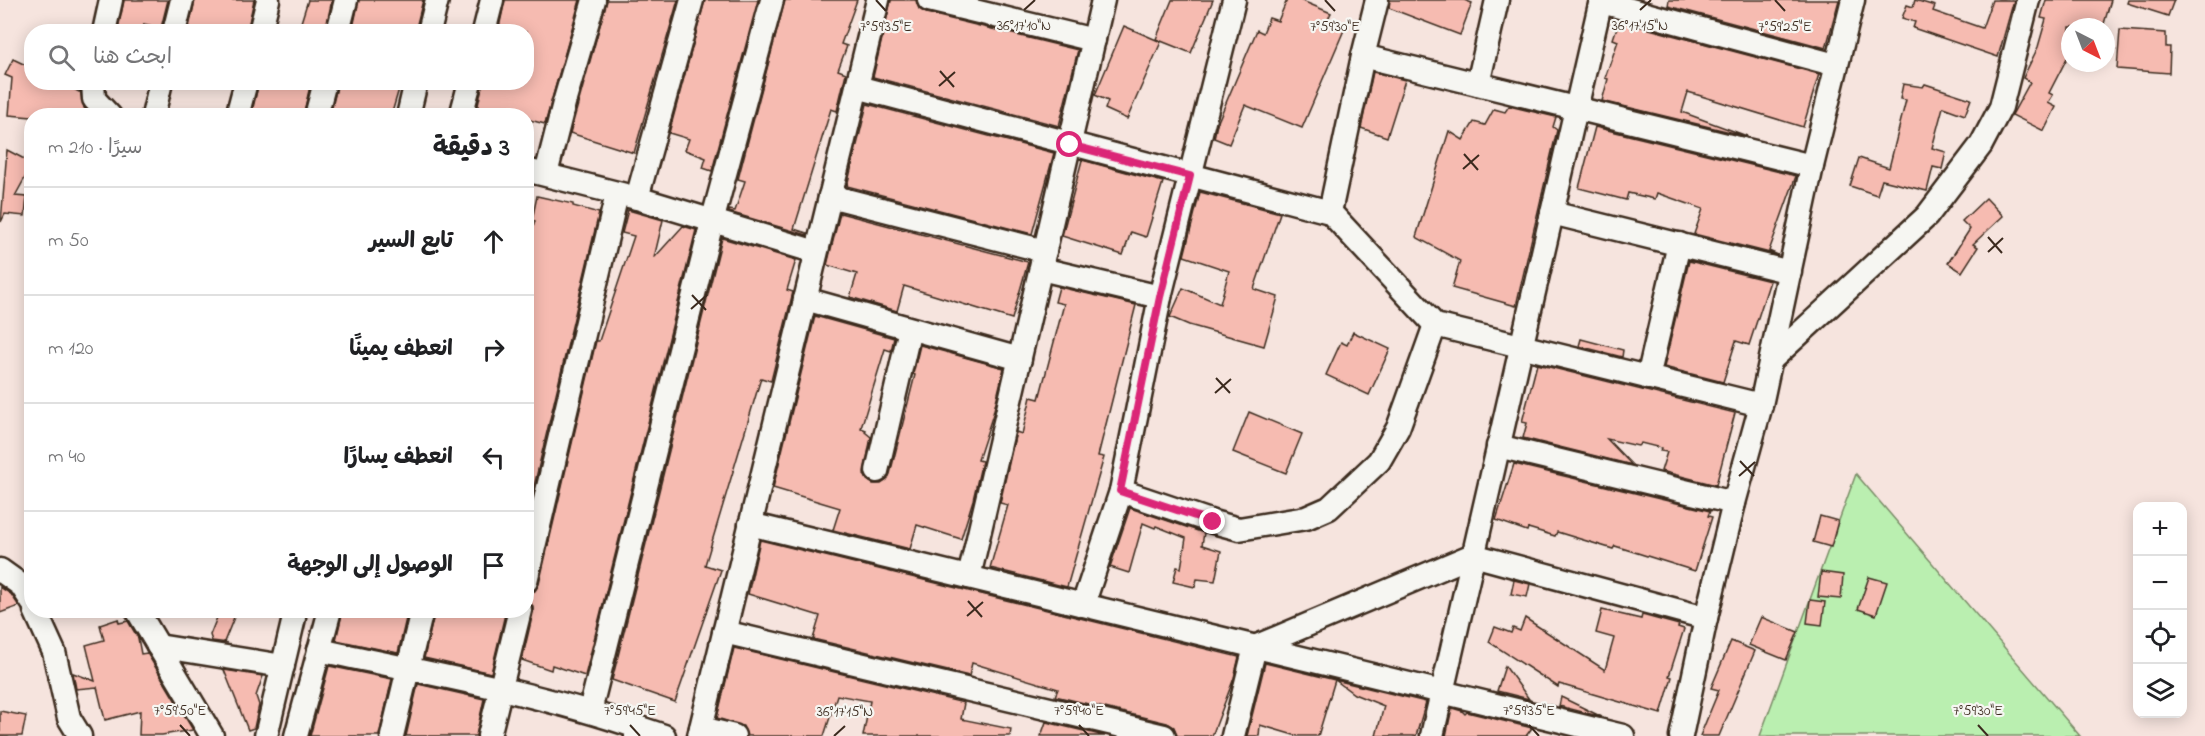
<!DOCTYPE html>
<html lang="ar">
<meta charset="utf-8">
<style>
:root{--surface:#fff;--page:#f6f6f6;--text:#202124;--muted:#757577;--line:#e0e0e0}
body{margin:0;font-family:"Indie Flower","Playpen Sans Arabic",sans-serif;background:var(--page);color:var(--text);direction:rtl}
.controls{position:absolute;right:18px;bottom:18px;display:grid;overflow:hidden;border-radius:12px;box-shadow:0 3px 15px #0003}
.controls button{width:54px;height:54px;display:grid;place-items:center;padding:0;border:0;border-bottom:2px solid var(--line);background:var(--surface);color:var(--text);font:30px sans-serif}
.compass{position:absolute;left:2061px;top:18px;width:54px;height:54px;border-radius:50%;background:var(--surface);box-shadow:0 3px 15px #0003;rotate:138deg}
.stop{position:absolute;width:18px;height:18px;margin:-14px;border:4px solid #db2777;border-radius:50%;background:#fff}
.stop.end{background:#db2777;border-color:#fff;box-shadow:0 2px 6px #0008}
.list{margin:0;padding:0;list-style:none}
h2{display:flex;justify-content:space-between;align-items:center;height:78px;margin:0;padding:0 24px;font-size:26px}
h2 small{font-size:20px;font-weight:400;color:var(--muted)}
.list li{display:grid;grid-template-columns:39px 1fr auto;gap:18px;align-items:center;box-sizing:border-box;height:108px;padding:0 24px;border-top:2px solid var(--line)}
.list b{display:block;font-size:22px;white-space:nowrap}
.list em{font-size:20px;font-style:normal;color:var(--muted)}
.icon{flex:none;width:33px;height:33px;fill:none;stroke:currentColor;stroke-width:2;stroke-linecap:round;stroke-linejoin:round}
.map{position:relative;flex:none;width:2205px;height:736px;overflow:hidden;direction:ltr}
.search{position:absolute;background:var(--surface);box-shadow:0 3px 15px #0003;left:24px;top:24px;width:510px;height:66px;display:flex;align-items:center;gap:15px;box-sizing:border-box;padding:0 21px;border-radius:24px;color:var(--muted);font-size:22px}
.panel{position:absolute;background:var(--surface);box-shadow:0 3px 15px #0003;left:24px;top:108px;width:510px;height:510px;border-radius:24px;direction:rtl}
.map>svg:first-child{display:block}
</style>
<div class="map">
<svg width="2205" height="736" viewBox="0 0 2205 736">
<rect width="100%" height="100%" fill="#f6e4de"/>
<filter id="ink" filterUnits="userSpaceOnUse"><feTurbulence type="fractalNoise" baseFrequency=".0167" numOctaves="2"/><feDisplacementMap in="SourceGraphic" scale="12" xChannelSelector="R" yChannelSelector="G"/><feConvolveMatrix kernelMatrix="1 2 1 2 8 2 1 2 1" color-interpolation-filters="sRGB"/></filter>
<g filter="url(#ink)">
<polygon fill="#baefb0" stroke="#7a8c67" stroke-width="1.5" points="1856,474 2080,736 1760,736"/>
<g fill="#f6bbb1" stroke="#3b2a1e" stroke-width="1.5">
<polygon points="124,0 168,0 161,28 144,24 143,32 118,29"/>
<polygon points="195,0 254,0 247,32 188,32"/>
<polygon points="308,0 332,0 325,32 298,32"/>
<polygon points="359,0 423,0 415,32 352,32"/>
<polygon points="505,0 580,0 545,124 526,119 526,116 497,116 477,110 483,82 526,82 526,32 498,32"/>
<polygon points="607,0 678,0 634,153 570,133"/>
<polygon points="705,0 758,0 712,171 703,168 706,158 685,150 689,139 669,133"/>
<polygon points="785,0 857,0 841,44 847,46 838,70 846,73 837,111 831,109 794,229 807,233 807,235 729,212 729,210 735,211 745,181 738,179"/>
<polygon points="891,0 916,0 919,9 926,13 1078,50 1059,126 873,77"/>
<polygon points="1172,0 1213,0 1191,53 1156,39"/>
<polygon points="1287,0 1300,0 1331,13 1326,23 1344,30 1302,128 1245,105 1229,144 1214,138 1217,124 1257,30 1263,33 1269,18 1278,21"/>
<polygon points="1390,0 1464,0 1472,3 1460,35 1389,8"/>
<polygon points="1669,0 1839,0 1826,48 1668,6"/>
<polygon points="1915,0 1935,6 1933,11 1982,28 1992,0 2014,0 1998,57 1913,28 1915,22 1902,18 1907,5 1913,7"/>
<polygon points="2046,0 2111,0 2103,27 2070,27 2069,54 2049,93 2053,95 2048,103 2056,107 2044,131 2012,115 2030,82 2023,78 2038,47 2046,19 2041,18"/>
<polygon points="2128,0 2174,0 2168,16 2127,3"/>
<polygon points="1619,21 1819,74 1803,127 1688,92 1682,112 1747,136 1602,101 1608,79 1605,78 1618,41 1613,39"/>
<polygon points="1124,26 1161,42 1127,119 1105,109 1108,101 1095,95"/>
<polygon points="2120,30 2166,33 2166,47 2170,47 2169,73 2117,69"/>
<polygon points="13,59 32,68 32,82 61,82 79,92 80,90 84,108 91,116 32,117 9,115 12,78 5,75"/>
<polygon points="1373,72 1405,80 1387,137 1361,128"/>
<polygon points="259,82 279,87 280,82 311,82 303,116 251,116"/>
<polygon points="338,82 401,82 391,116 330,116"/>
<polygon points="1903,84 1923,87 1925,84 1971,99 1965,115 1943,107 1932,148 1946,152 1942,169 1933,167 1927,191 1882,180 1877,195 1850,186 1859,158 1889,168 1906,100 1900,99"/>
<polygon points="867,104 1054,153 1032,234 847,186"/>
<polygon points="1509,106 1556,117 1553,127 1557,130 1516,306 1452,288 1460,261 1416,237 1449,131 1463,140 1474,122 1485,125 1494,109 1505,112"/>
<polygon points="1595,127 1796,176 1769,251 1778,255 1694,234 1703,209 1657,193 1655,199 1628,193 1626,200 1579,188"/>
<polygon points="7,150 32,163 32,165 15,196 27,197 25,216 5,214 1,222"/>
<polygon points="1082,160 1163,182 1146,237 1131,232 1123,255 1062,236"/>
<polygon points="1200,192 1280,213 1254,289 1278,297 1264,346 1189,325 1170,317 1183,288 1220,304 1229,271 1184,256"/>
<polygon points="537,196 573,204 573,206 599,213 526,520 526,250 535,221 532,220"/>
<polygon points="1986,198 2003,216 1973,244 1978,247 1962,272 1948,263 1970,229 1962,221"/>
<polygon points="628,210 663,220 654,258 683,226 696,230 585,676 552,665 551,670 522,660 533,613 533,606 526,599 526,594 535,591 539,584 596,341 599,341 634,236 622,233"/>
<polygon points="840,213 1028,262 1012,319 904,286 897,311 850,297 857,274 827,265"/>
<polygon points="722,238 796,260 787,290 793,292 771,381 761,378 705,565 721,570 675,702 612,680"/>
<polygon points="1689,261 1770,281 1749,345 1736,341 1723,382 1664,367"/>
<polygon points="1059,287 1136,305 1098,456 1104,457 1067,587 990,568 1008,505 1000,503 1016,432 1022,434 1031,397 1039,399 1064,304 1055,302"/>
<polygon points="815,316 894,338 891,351 885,349 861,428 866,430 865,432 871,437 864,474 867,480 873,484 881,484 887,480 890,474 915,375 913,374 920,345 1004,368 993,414 978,460 982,461 973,500 961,539 917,525 910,549 833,530 840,508 773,488"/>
<polygon points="1353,332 1390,349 1369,395 1326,375 1341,342 1347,345"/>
<polygon points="1581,339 1623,350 1622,357 1579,346"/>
<polygon points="1537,364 1735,413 1716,485 1661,471 1667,452 1660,451 1661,448 1641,443 1638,446 1607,439 1632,465 1523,438 1527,423 1522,422"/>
<polygon points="1249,412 1302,434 1286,473 1233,452"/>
<polygon points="1514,464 1710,511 1708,516 1712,517 1695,571 1615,546 1613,549 1557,532 1555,536 1528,528 1527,531 1496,520"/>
<polygon points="1130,508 1204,533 1202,545 1221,551 1215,581 1197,579 1195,587 1173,582 1177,567 1181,568 1186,538 1156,526 1155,528 1143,523 1129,573 1110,567"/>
<polygon points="1820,516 1838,521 1831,547 1813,542"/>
<polygon points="760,540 1239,657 1234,678 1212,736 1177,736 1174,727 1167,723 1055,696 1058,689 972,663 969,676 813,639 820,616 748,594"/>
<polygon points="1821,572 1843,575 1841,599 1818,597"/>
<polygon points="1869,577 1887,582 1876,615 1858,609"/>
<polygon points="1514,580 1530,584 1527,597 1511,594"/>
<polygon points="0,587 11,594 19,606 0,613"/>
<polygon points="1810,600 1825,602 1822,625 1807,623"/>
<polygon points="220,610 237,610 224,642 228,643 212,641 210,635"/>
<polygon points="343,610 408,610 398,653 336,640"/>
<polygon points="435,610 506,610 491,673 424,658"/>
<polygon points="1602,610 1641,619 1642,615 1679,625 1678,627 1684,629 1669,676 1672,677 1661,714 1559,684 1558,687 1489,642 1495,627 1511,633 1513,628 1520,631 1525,618 1605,670 1614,638 1596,633"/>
<polygon points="1761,617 1798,632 1786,660 1749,645"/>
<polygon points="118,619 119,623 128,621 138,638 141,654 147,653 193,730 162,735 139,735 140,711 105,720 97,687 76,689 73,673 95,681 86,645 104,640 100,625"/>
<polygon points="1731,641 1755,651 1719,736 1700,736 1719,690 1711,688"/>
<polygon points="734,648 964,703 961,719 1011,729 1010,736 863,736 870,701 837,695 824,736 747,736 743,726 717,718"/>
<polygon points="1265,663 1335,680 1318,736 1297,736 1260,725 1259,736 1247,736"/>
<polygon points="329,666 392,679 379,736 310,736"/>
<polygon points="1505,666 1529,699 1497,691"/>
<polygon points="224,670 263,676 256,696 259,705 254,728 248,730"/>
<polygon points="1335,680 1426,702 1416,736 1376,736 1384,706 1354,694"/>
<polygon points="418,684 484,699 476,736 406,736"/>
<polygon points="1561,697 1602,717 1559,706"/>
<polygon points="1452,708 1462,711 1465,714 1467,712 1532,728 1526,736 1446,736"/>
<polygon points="0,711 26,716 22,736 0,736"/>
<polygon points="1046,722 1105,736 1041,736"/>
</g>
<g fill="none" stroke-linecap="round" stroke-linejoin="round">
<g stroke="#3b2a1e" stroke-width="27">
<g id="minor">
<polyline points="929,0 1094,40"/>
<polyline points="1601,2 1836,65"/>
<polyline points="104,32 111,0"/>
<polyline points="174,32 182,0"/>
<polyline points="260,32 268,0"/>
<polyline points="338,32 346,0"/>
<polyline points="429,32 437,0"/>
<polyline points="484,32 492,0"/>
<polyline points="1363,56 1812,166"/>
<polyline points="93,82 94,99 110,116"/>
<polyline points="1478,84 1497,0"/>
<polyline points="857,87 1330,212 1435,325 1761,405"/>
<polyline points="153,116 161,82"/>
<polyline points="237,116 246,82"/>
<polyline points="316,116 325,82"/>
<polyline points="408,116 416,82"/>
<polyline points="461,116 470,82"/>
<polyline points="526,170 637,198 816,252"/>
<polyline points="546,174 564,103 594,0"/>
<polyline points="830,196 1045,251"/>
<polyline points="637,198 692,0"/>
<polyline points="1330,212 1363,56 1377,0"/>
<polyline points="1552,213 1790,272"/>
<polyline points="1041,269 1160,297"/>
<polyline points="805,299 1020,359"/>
<polyline points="1771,360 1927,216 1981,145 2001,107 2028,0"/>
<polyline points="1648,378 1679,244"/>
<polyline points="1498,446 1734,503"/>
<polyline points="877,471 910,329"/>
<polyline points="1121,491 1213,522 1239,529 1306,518 1329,508 1379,461 1398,428 1435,325"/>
<polyline points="750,524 1623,736"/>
<polyline points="0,570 21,585 32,602"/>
<polyline points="969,577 1103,0"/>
<polyline points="526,581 617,194"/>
<polyline points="1083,605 1121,491 1160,297 1234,0"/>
<polyline points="35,610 54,652 69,718 80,736"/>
<polyline points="137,610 212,736"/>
<polyline points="724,632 1164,736"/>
<polyline points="158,646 283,666"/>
<path d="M319 650C427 673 535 692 640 728"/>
<polyline points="590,711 712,222 772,0"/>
<polyline points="701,728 734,736"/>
<polyline points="266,736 294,618 293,610"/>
<polyline points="296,736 330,610"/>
<polyline points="392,736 422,610"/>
<polyline points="489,736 520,610"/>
<polyline points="636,736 640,728 664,736"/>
<polyline points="699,736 878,0"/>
<polyline points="1233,736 1255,647 1473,555 1706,618"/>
<polyline points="1432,736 1601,0"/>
<polyline points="1681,736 1706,618 1734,503 1761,405 1812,166 1853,0"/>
</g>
</g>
<use href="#minor" stroke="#f6f6f2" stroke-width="22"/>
</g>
</g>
<g fill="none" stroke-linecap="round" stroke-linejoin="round" filter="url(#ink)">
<polyline stroke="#db2777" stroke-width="8" points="1070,145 1190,176 1160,297 1120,491 1213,522"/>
</g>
<path fill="none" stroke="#3b2a1e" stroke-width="2" d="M876 0 886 11M1325 0 1335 11M1775 0 1785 11M1024 10 1035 0M1640 10 1651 0M940 71 954 87M939 86 955 72M1464 154 1478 170M1463 169 1479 155M1988 237 2002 253M1988 252 2003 238M692 295 706 310M691 309 707 295M1216 378 1230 393M1215 393 1231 379M1740 461 1754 476M1739 476 1755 462M968 601 982 617M967 616 983 602M180 725 190 736M630 725 640 736M1079 725 1089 736M1529 725 1539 736M1978 725 1988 736M834 736 845 726"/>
<g font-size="15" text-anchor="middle" fill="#3b2a1e" stroke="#f6f6f2" stroke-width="4.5" stroke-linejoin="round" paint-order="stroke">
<text x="1024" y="30">36°17'10"N</text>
<text x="1640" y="30">36°17'15"N</text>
<text x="886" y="31">7°59'35"E</text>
<text x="1335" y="31">7°59'30"E</text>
<text x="1785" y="31">7°59'25"E</text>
<text x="180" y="715">7°59'50"E</text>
<text x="630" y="715">7°59'45"E</text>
<text x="1079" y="715">7°59'40"E</text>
<text x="1529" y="715">7°59'35"E</text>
<text x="1978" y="715">7°59'30"E</text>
<text x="845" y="716">36°17'15"N</text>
</g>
</svg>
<div class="controls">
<button>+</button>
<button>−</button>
<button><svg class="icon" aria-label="locate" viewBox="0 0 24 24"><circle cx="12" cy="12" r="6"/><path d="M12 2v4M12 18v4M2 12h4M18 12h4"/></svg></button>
<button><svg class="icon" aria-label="layers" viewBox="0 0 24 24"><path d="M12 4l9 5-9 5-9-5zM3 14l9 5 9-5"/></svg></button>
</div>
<svg class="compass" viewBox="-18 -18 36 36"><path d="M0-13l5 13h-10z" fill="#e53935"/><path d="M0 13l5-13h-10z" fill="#757577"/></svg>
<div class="stop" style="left:1070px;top:145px"></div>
<div class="stop end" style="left:1213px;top:522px"></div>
<div class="search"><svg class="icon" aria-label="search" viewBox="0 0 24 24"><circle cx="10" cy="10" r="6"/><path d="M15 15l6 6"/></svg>ابحث هنا</div>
<section class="panel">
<h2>3 دقيقة<small>سيرًا · 210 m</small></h2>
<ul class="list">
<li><svg class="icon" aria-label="ahead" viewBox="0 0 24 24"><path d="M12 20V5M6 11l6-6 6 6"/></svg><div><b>تابع السير</b></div><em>50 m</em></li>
<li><svg class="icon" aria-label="right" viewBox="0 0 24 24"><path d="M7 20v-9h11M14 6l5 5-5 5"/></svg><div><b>انعطف يمينًا</b></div><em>120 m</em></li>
<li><svg class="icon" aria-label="left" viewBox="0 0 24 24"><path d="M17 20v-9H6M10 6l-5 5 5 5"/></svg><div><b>انعطف يسارًا</b></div><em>40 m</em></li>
<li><svg class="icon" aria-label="arrive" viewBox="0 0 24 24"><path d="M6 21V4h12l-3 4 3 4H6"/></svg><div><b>الوصول إلى الوجهة</b></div></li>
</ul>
</section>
</div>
